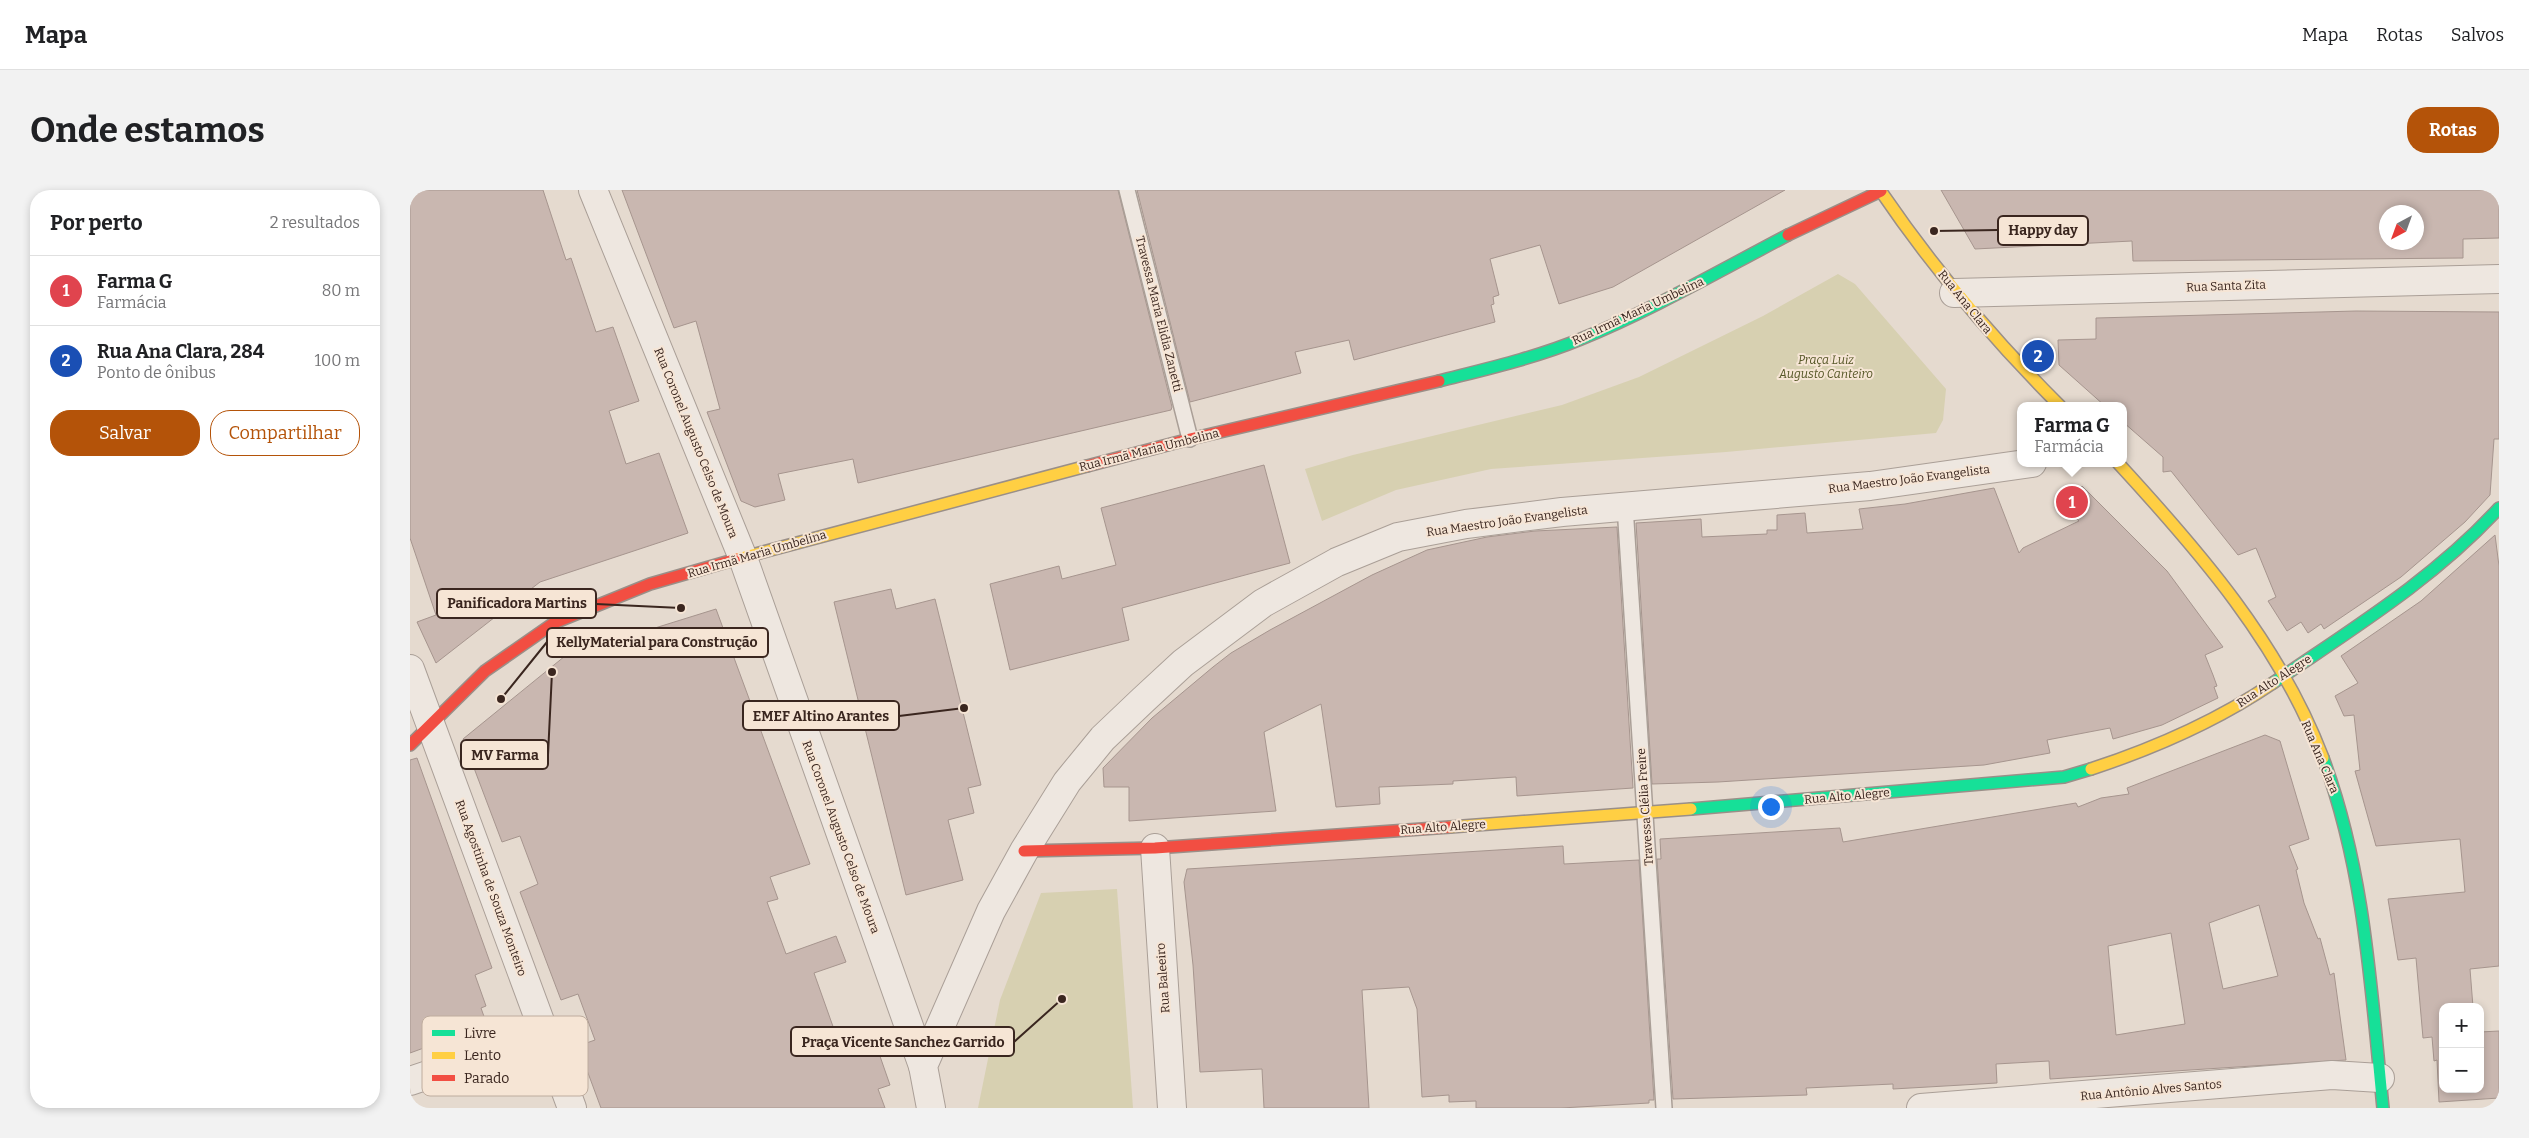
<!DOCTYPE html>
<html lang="pt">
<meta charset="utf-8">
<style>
:root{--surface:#fff;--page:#f2f2f2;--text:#202124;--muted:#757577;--line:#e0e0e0;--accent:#b45309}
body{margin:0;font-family:Bitter,serif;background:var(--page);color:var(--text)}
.controls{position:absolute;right:15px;bottom:15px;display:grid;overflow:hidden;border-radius:10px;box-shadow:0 2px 8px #0003}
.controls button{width:45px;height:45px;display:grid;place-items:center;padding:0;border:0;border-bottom:1px solid var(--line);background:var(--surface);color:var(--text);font:25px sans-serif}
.compass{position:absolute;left:1969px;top:15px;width:45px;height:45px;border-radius:50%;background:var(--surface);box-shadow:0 2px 8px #0003;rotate:221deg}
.you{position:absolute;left:1360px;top:616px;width:18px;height:18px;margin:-12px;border:4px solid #fff;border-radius:50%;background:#1a73e8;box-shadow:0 0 0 8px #1a73e833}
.badge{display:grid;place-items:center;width:32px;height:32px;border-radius:50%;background:var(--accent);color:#fff;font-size:16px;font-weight:700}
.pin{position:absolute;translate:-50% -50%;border:2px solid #fff;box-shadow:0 1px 5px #0006}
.popup{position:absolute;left:1607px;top:212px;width:110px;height:65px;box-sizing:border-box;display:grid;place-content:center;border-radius:10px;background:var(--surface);filter:drop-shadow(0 1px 4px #0005);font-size:16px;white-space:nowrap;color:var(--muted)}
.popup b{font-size:19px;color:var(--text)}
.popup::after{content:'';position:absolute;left:50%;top:100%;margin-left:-10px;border:10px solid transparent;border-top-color:var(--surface)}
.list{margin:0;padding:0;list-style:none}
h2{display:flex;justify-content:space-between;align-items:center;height:65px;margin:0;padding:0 20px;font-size:21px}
h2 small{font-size:16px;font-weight:400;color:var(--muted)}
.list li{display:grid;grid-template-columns:32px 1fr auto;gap:15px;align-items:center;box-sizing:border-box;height:70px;padding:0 20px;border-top:1px solid var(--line)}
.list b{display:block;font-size:19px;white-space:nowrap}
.list p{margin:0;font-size:16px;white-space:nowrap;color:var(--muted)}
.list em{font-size:16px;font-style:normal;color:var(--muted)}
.actions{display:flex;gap:10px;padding:15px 20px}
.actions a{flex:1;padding:11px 0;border:1px solid var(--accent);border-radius:20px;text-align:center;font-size:18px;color:var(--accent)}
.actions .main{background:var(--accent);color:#fff}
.map{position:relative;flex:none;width:2089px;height:918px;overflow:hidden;border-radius:20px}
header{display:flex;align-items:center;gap:30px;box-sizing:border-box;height:70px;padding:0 25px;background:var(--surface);border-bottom:1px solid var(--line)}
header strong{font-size:24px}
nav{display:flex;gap:28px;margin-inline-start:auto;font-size:18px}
.intro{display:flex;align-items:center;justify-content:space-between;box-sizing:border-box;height:120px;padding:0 30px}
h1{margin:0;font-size:35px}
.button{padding:12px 22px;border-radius:20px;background:var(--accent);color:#fff;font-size:18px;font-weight:700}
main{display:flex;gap:30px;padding:0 30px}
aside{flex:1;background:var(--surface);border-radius:20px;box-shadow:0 2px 8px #0003}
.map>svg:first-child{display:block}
</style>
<header>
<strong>Mapa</strong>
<nav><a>Mapa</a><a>Rotas</a><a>Salvos</a></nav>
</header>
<div class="intro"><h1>Onde estamos</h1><a class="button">Rotas</a></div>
<main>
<aside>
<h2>Por perto<small>2 resultados</small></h2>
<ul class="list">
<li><span class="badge" style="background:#e0444e">1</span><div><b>Farma G</b><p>Farmácia</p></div><em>80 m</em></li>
<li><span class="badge" style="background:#1a4fb4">2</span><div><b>Rua Ana Clara, 284</b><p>Ponto de ônibus</p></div><em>100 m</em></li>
</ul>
<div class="actions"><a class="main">Salvar</a><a>Compartilhar</a></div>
</aside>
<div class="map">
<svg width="2089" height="918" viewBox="0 0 2089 918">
<rect width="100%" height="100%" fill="#e5dacf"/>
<g fill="#d7d0b1">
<polygon points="1428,84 1445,94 1536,199 1533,230 1526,243 1316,262 1081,279 986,300 912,331 895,279 943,265 1152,215 1229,187 1353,126"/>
<polygon points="707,699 723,918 568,918 590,810 631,703"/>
</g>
<g fill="#c9b7b0" stroke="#a6958e" fill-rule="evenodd">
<polygon points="0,0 133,0 156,70 161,68 186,142 203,137 229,211 199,221 216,274 249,263 278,343 130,392 26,473 7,432 26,425 0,348"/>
<polygon points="212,0 708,0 762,217 761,220 448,293 443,269 368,284 375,310 345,317 331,311 297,222 310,219 286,131 264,138"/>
<polygon points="727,0 1375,0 1203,97 1149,114 1130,55 1080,69 1089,105 1083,107 1084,114 1081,115 1085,132 944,170 939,150 885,162 891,183 780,212"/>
<path d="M1531 0H2089V48L2053 49V68L1723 71 1722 51 1565 59ZM1976 22H2006V52H1976Z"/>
<polygon points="1946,121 2089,122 2089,249 2084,249 2080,305 2055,332 1991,387 1914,439 1911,434 1898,443 1891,432 1877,441 1858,411 1866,407 1846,358 1828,365 1761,281 1753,282 1753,267 1713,232 1713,216 1695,216 1649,175 1648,150 1686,149 1686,128"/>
<polygon points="854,275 880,373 712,418 719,450 600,480 580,394 649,376 652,389 706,375 691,318"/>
<polygon points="1672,296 1757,381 1813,457 1795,465 1803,485 1807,496 1804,497 1808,508 1752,535 1703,549 1700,538 1637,550 1640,563 1574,575 1308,592 1242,594 1226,333 1291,329 1292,347 1357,344 1357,340 1367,340 1367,325 1395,323 1397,343 1453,339 1449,319 1495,314 1584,298 1609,363 1613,358 1669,331 1653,316"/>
<polygon points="1207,337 1223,598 1107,606 1106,587 1043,591 1043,594 969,597 970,614 926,617 911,514 854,542 866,621 719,631 719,597 694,597 693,578 742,528 803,477 821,463 860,440 962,385 1017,360 1077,347 1125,341"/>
<polygon points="2085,345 2089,376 2089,776 2060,779 2063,817 2033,817 2033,899 2070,899 2070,842 2089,841 2089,908 2029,912 2027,870 2024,871 2022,847 2013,848 2006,768 1988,770 1978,709 2055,702 2050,649 1966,656 1945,581 1950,580 1944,525 1934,526 1925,506 1948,493 1931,466 2011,411"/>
<polygon points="481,399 486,419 525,409 571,595 558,598 564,623 538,630 553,690 496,705 424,412"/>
<polygon points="306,419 400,674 360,687 368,709 357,712 376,764 426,746 436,772 404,783 431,859 464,849 480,895 468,899 475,918 191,918 168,856 185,850 168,804 151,810 110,702 128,694 110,646 92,652 53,549 155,466"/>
<path d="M1855 545 1870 551 1899 649 1879 656 1888 679 1886 680 1894 713 1908 749 1910 748 1920 785 1924 783 1936 870 1640 889 1639 871 1586 874 1587 893 1483 899V894L1396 898 1397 905 1263 909 1247 669H1251L1250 649 1430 638 1433 652 1666 613 1668 617 1691 608 1719 604 1717 598ZM1849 715 1868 786 1813 799 1799 733ZM1761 743 1775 834 1706 845 1698 756Z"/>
<polygon points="7,568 82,778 65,785 76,816 71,818 77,835 0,863 0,570"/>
<polygon points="1153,656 1154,674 1229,670 1244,910 1239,910 1239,913 1151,918 1066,918 1066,911 1039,912 1039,905 1012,907 1007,819 999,797 952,800 959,918 854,918 852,879 790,882 783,775 774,692 777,679"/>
</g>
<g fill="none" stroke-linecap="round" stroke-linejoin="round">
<g stroke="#aa9f97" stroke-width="18">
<g id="lane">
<polyline points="717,0 780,249"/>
<polyline points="1215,316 1254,918"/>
</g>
</g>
<g stroke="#aa9f97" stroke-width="30">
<g id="street">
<polyline points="183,0 333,368 513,876"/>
<polyline points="1544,103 2089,89"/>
<polyline points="0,479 162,918"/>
<polyline points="745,658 762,918"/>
<polyline points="0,891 136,845"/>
<polyline points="521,918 513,876 581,721 614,661 657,592 693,548 733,510 773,473 853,413 927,372 988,347 1056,334 1152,322 1460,296 1622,273"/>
<polyline points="1511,918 1922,885 1970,888"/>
</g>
</g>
<g stroke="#9a8f88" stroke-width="14">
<g id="fast">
<path d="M1029 191C1076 179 1125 168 1171 149 1240 121 1311 80 1378 45"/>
<path d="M1863 493C1942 439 2024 389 2089 318"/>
<path d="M1913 568C1955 681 1961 799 1973 918"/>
<polyline points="1281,619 1654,587 1681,579"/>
</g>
</g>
<g stroke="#9a8f88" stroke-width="14">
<g id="slow">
<path d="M1470 0C1523 78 1583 149 1650 216"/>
<path d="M1708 273C1789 361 1870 454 1913 568"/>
<polyline points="327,369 677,276"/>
<path d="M1681 579C1745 558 1807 531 1863 493"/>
<polyline points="1040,637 1281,619"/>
</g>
</g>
<g stroke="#9a8f88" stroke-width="14">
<g id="jam">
<polyline points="1378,45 1471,1"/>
<polyline points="677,276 780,249 1029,191"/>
<polyline points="0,555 75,481 144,433 240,394 327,369"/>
<polyline points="614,661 745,658 1040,637"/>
</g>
</g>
<use href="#lane" stroke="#eee7e0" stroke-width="15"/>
<use href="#street" stroke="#eee7e0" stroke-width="28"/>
<use href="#fast" stroke="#16e098" stroke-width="11"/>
<use href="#slow" stroke="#ffcf43" stroke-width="11"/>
<use href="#jam" stroke="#f24e42" stroke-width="11"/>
</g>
<g text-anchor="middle" stroke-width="4" stroke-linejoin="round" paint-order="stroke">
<g font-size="12" fill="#3a261f" stroke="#f6e5d5">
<text transform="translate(1816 96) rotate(-2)" y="4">Rua Santa Zita</text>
<text transform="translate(1555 112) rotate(51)" y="4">Rua Ana Clara</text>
<text transform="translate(1228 121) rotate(-25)" y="4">Rua Irmã Maria Umbelina</text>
<text transform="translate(749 124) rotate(76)" y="4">Travessa Maria Elidia Zanetti</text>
<text transform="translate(286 253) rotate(68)" y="4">Rua Coronel Augusto Celso de Moura</text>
<text transform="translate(739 260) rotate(-14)" y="4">Rua Irmã Maria Umbelina</text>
<text transform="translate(1499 289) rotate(-7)" y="4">Rua Maestro João Evangelista</text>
<text transform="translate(1097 331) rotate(-8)" y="4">Rua Maestro João Evangelista</text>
<text transform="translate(347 364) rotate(-16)" y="4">Rua Irmã Maria Umbelina</text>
<text transform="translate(1864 491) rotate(-33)" y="4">Rua Alto Alegre</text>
<text transform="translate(1910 567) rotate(67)" y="4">Rua Ana Clara</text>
<text transform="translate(1437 606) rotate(-5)" y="4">Rua Alto Alegre</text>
<text transform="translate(1235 617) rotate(-94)" y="4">Travessa Clélia Freire</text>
<text transform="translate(1033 637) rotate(-4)" y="4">Rua Alto Alegre</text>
<text transform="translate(431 647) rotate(70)" y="4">Rua Coronel Augusto Celso de Moura</text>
<text transform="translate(81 698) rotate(70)" y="4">Rua Agostinha de Souza Monteiro</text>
<text transform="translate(753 788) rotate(-94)" y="4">Rua Baleeiro</text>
<text transform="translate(1741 900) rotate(-5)" y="4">Rua Antônio Alves Santos</text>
</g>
<g font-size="12" font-style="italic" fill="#555626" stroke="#f6e5d5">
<text x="1416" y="174">Praça Luiz<tspan x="1416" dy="14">Augusto Canteiro</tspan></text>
</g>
</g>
<rect x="12" y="826" width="166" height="80" rx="8" fill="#f6e5d5" stroke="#beac9e" stroke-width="1"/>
<rect x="22" y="840" width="23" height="6" fill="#16e098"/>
<rect x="22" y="862" width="23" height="7" fill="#ffcf43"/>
<rect x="22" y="885" width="23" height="6" fill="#f24e42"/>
<g font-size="14" fill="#3a261f">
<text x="54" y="848">Livre</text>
<text x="54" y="870">Lento</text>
<text x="54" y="893">Parado</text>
</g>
<path fill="none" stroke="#3a261f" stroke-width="2" d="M1524 41L1588 40M271 418L186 414M91 509L137 452M554 518L489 526M142 482L138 565M652 809L604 852"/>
<g fill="#3a261f" stroke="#f6e5d5" stroke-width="2">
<circle cx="1524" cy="41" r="5"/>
<circle cx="271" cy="418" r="5"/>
<circle cx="91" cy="509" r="5"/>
<circle cx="554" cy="518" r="5"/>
<circle cx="142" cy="482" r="5"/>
<circle cx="652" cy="809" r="5"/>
</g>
<g fill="#f6e5d5" stroke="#3a261f" stroke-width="2">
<rect x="1588" y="26" width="90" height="29" rx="5"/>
<rect x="27" y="399" width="159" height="29" rx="5"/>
<rect x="137" y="438" width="221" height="29" rx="5"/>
<rect x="333" y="511" width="156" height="29" rx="5"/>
<rect x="51" y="550" width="87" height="29" rx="5"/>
<rect x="381" y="837" width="223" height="29" rx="5"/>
</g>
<g font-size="14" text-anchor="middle" font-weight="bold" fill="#3a261f">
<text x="1633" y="45">Happy day</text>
<text x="107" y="418">Panificadora Martins</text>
<text x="247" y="457">KellyMaterial para Construção</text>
<text x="411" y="531">EMEF Altino Arantes</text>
<text x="95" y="570">MV Farma</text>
<text x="493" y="857">Praça Vicente Sanchez Garrido</text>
</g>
</svg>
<div class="controls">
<button>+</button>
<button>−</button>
</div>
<svg class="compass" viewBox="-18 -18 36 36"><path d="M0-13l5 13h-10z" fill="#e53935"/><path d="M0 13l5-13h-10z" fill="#757577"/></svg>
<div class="you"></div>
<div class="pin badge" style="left:1662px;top:312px;background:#e0444e">1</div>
<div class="popup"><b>Farma G</b>Farmácia</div>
<div class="pin badge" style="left:1628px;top:166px;background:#1a4fb4">2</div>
</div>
</main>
